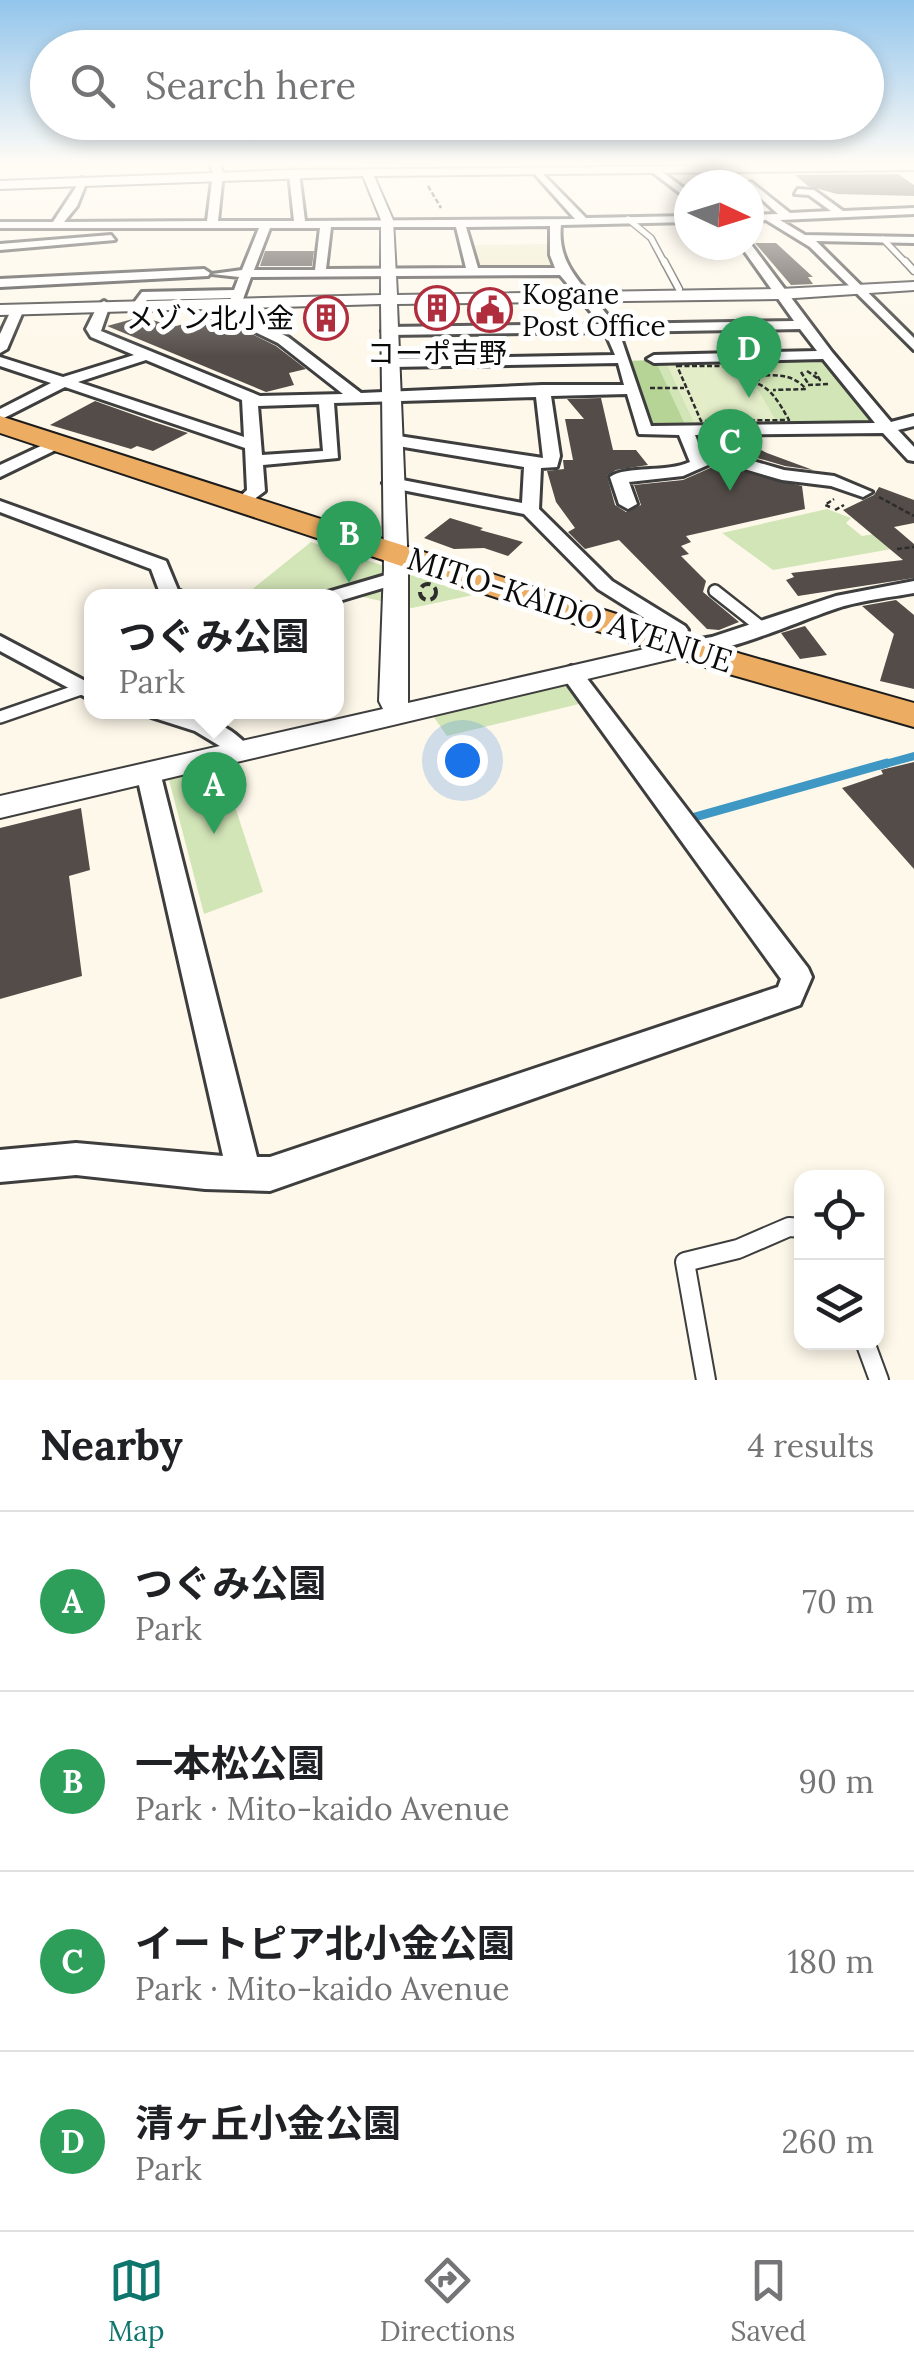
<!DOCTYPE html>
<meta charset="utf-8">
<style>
:root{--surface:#fff;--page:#f6f6f6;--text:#202124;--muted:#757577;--line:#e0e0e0;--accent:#0f766e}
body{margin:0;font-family:Lora,"Noto Sans JP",serif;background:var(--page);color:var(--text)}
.controls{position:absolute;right:30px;bottom:30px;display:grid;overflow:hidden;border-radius:20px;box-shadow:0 5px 15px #0003}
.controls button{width:90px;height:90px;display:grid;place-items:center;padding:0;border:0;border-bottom:2px solid var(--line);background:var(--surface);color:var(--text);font:50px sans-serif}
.compass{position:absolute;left:674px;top:170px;width:90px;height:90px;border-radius:50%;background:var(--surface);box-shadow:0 5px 15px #0003;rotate:94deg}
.you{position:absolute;left:462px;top:760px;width:35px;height:35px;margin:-25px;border:8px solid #fff;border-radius:50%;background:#1a73e8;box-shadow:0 0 0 15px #1a73e833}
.badge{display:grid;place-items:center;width:65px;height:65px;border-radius:50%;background:var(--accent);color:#fff;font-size:32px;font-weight:700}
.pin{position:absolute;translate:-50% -82px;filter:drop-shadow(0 2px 5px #0008)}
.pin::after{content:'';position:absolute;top:52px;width:35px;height:30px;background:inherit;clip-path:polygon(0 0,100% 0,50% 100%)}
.popup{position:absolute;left:84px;top:589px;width:260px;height:130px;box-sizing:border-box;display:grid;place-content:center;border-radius:20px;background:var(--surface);filter:drop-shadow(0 2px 8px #0005);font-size:32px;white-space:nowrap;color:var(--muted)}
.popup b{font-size:38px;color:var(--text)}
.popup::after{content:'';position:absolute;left:50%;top:100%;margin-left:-20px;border:20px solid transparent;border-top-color:var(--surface)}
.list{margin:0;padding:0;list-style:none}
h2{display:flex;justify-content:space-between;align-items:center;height:130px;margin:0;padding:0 40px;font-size:42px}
h2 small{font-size:32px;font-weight:400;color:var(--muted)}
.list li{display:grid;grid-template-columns:65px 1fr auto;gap:30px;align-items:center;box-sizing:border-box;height:180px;padding:0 40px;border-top:2px solid var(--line)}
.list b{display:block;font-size:38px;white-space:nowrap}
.list p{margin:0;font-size:32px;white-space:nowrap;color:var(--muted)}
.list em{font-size:32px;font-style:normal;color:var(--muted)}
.icon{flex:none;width:55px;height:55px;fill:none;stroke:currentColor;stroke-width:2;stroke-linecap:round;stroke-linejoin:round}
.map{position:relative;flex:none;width:914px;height:1380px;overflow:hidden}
.search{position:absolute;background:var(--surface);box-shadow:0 5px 15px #0003;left:30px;right:30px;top:30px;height:110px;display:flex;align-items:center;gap:25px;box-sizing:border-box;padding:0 35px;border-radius:55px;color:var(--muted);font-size:38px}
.sheet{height:850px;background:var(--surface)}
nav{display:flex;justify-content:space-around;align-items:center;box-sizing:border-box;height:140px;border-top:2px solid var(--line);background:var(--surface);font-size:28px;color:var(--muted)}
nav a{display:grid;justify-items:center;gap:5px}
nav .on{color:var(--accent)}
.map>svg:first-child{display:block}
</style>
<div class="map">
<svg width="914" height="1380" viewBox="0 0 914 1380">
<rect width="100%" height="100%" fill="#fef8ea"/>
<polygon fill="#f1eccd" points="547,244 557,269 475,271 469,245"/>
<g fill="#d2e5b7">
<polygon points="817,357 825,359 875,423 653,429 628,361"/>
<polygon points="827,509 851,518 846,523 862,536 898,530 914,545 773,570 722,533"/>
<polygon points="311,542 338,551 332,557 351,564 360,558 473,595 412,608 341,592 321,596 245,595"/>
<polygon points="557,683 574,690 583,703 447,736 431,713"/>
<polygon points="221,764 263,892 204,914 168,776"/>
</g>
<polygon fill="#b7d497" points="655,360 687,429 651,430 626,361"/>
<polygon fill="#e3edc8" points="743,364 778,424 695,425 667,365"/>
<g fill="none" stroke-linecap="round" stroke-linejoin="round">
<polyline stroke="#3f97c3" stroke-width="8" points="878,766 914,756"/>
<polyline stroke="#3f97c3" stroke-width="9" points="695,817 887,763"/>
</g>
<g fill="#534c48">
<polygon points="898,174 914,185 914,196 837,194 808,186 795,175"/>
<polygon points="755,243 776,243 813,277 808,277 813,284 791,285"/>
<polygon points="265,251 314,251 312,266 260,266"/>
<polygon points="216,316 276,346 306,369 289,373 294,385 266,392 107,326 140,317 176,326"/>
<polygon points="601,398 613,450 636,450 648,465 616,470 607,476 615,505 626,512 641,505 634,485 683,480 717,465 802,486 805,509 686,536 691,542 681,546 689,554 681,556 706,581 703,592 739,622 719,630 707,629 619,540 585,549 568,532 575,528 556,502 547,471 564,469 563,460 573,460 565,419 584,419 567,399"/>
<polygon points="95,401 154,422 188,433 153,451 137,446 131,449 50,425"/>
<polygon points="738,438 767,453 813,470 785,466 716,446 705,450 701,439"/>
<polygon points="879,487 914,500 914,523 894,527 914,544 914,578 798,596 786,580 794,577 791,573 903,560 843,510 874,495"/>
<polygon points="450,518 483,528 480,530 523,542 508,556 484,548 454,549 424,538"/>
<polygon points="896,600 914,615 914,689 880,681 894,634 862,606"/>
<polygon points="805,626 827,655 800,659 781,633"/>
<polygon points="914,762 914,869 842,788 883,774 881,770"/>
<polygon points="81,808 90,870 69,876 82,976 0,999 0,828"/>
</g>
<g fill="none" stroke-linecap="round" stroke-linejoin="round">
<g stroke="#3e3e3e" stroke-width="8">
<g id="service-far3">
<polyline points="628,219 651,238 665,264"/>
<polyline points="883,239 907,264"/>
</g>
</g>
<g stroke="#3e3e3e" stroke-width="9">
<g id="service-far2">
<polyline points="664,261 679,289"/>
<polyline points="905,261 914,271"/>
</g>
</g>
<g stroke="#3e3e3e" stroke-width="16">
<g id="service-far1">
<polyline points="715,591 762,628"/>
<polyline points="0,717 81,689"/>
</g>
</g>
<g stroke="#3e3e3e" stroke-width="22">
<g id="service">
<polyline points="865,1342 879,1380"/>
<polyline points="706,1380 685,1262 738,1249 789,1227 802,1228"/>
</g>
</g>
<g stroke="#3e3e3e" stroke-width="6">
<g id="minor">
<path d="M210 163H219L223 173 218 221H294L289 173 294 170 299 173 305 221 575 219 533 172 536 167 586 218 689 216V222L561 225C556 270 591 290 614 324L794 321 740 245 750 243 832 352 891 422 914 416V426L898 430 914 447V461L908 460 883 433 695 435 703 455 715 450 784 470 834 476 872 492 863 497 831 486 782 480 717 461 683 476 629 482 637 504 628 509 619 504 610 477C627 465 667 473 690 462L679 435 639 434 627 394 551 396 560 456 557 467 541 468 539 509 612 581 685 626 688 630 678 643 712 637 836 596 914 581V593C891 597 866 600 844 606 804 618 714 661 676 653L674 647H659L656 642 665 631 598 589 524 514 392 488 383 483 392 478 522 503 524 467 392 445 384 440 392 435 543 458 536 397 334 403 338 458 263 465 265 491 242 508 233 503 247 490 245 448 65 387 0 420V409L51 383 0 366V357L63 377 134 355 91 337 86 329 98 305 104 301 110 305 101 331 260 396 343 394 278 343 226 318 231 298 147 300 139 308 133 304 142 292 234 290 239 277 212 274 242 270 259 228H0V222H53L82 178 87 181 77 206 64 222 207 221 213 173ZM550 226V255L555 268H478L466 227ZM331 227H456L466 268 326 269ZM270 228H320L315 270H254ZM560 275 601 324 389 327 382 331 389 335 605 332 615 355 390 359 383 363 390 367 618 363 624 385H542L361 393 288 337 238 313 251 277ZM800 329 817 351 654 355 647 359 654 363 823 359 875 423 651 426 619 332ZM146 360 242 400 244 437 78 382ZM319 404 323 451 262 455 258 406Z"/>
<polygon points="654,166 689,192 689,200 651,171"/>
<polygon points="751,182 790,213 831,211 809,195 795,194 798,189 814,190 843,211 914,208 914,214 780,220 805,235 914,237 914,243 816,241 914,338 914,350 810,247 766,220 749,221 749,215 778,214 746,185"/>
<polygon points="111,235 115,240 0,250 0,244"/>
<polygon points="204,269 210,273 208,276 0,287 0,279"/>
<polygon points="13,306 24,309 7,349 0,353 0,334"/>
<polygon points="58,438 66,443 64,446 0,477 0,465"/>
<polygon points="0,501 166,561 178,590 191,596 161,596 151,569 0,512"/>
<polygon points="396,572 406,578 403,582 336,602 336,596 325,596 328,592"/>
<polygon points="0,636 91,684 91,700 0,651"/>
<polygon points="571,666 579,668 808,968 812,977 800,1005 270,1191 205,1189 76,1175 0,1182 0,1150 76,1143 223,1156 136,772 139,766 157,766 160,772 257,1157 270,1157 778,987 781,979 560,673"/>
<path d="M147 712C183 710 227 718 250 749L238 757 195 731 151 717Z"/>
</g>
</g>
<g stroke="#3e3e3e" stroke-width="4">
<polygon id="tertiary" points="914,164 914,170 374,176 393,220 397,295 780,289 914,282 914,290 780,299 397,304 408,569 408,703 684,640 697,648 693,654 0,818 0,796 383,709 379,701 384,569 381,304 0,315 0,305 381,295 381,220 363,176 0,189 0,181 294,170"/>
</g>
<g stroke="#1c1c1c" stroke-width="4">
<polygon id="trunk" points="0,416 741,654 914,703 914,727 715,670 0,433"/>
</g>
<g stroke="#2d2d2d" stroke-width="2.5" stroke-dasharray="5 2.5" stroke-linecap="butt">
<polyline points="428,186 441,208"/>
<path d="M677 366H738L747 381C770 384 778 401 789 420L701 421Z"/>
<polyline points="807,371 820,380 815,372"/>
<polyline points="801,372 809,385"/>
<path d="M759 381 756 376C776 375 792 373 806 389L773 390"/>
<polyline points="808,385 829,384"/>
<polyline points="650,388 684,388"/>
<polyline points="879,497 914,516"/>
<polyline points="830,507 825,505 834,499"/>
<polyline points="835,510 844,505"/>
<polyline points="897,549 914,547"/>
</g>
<circle stroke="#2d2d2d" stroke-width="4" stroke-dasharray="10 5" stroke-linecap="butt" cx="428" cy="592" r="8"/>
<use href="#service-far3" stroke="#fff" stroke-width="5"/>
<use href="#service-far2" stroke="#fff" stroke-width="6"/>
<use href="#service-far1" stroke="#fff" stroke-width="11"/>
<use href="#service" stroke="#fff" stroke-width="18"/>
<use href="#minor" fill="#fff" fill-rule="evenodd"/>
<use href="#tertiary" fill="#fff" fill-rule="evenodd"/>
<use href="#trunk" fill="#ecac62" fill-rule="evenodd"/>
<polyline stroke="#2d2d2d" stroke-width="2.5" stroke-dasharray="5 2.5" stroke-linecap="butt" points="340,555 378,526"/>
</g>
<linearGradient id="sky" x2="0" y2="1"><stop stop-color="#93c5ec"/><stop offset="0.46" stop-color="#fffcf6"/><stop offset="1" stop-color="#fffcf6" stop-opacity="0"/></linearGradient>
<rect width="914" height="356" fill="url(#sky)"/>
<defs>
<g id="building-ring" transform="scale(2.25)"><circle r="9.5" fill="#fff" stroke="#b02d3d" stroke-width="1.5"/><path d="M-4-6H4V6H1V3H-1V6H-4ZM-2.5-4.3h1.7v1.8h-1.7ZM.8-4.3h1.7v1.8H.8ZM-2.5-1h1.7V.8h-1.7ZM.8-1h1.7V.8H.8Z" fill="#b02d3d"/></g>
<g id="civic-ring" transform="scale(2.25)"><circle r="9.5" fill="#fff" stroke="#b02d3d" stroke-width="1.5"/><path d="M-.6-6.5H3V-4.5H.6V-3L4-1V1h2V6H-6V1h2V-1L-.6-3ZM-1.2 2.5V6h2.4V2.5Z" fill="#b02d3d"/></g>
</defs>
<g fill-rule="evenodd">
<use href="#building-ring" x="437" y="308"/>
<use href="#civic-ring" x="490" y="310"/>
<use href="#building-ring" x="326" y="318"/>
</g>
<g text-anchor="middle" stroke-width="10" stroke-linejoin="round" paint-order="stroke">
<g font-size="28" fill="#0b0b0b" stroke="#fff" text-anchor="start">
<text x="522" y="304">Kogane<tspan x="522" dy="32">Post Office</tspan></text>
<text x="294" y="328" text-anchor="end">メゾン北小金</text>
<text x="437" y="363" text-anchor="middle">コーポ吉野</text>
</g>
<g font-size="32" fill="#0b0b0b" stroke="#fff">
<text transform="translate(570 610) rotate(18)" y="11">MITO-KAIDO AVENUE</text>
</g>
</g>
</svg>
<div class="controls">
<button><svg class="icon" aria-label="locate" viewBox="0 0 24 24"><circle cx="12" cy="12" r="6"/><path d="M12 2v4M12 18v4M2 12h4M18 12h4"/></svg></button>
<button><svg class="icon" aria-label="layers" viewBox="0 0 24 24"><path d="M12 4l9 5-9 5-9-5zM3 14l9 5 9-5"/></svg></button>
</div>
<svg class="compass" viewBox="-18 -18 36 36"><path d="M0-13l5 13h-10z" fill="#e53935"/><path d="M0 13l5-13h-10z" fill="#757577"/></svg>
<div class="you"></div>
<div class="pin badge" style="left:214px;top:834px;background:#2e9e5b">A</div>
<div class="popup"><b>つぐみ公園</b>Park</div>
<div class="pin badge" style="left:349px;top:583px;background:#2e9e5b">B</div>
<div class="pin badge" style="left:730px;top:491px;background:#2e9e5b">C</div>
<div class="pin badge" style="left:749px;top:398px;background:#2e9e5b">D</div>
<div class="search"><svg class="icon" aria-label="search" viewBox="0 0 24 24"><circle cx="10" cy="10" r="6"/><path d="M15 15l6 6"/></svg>Search here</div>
</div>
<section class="sheet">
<h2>Nearby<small>4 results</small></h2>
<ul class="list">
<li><span class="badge" style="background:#2e9e5b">A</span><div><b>つぐみ公園</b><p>Park</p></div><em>70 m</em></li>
<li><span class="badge" style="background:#2e9e5b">B</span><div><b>一本松公園</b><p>Park · Mito-kaido Avenue</p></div><em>90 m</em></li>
<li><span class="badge" style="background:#2e9e5b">C</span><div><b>イートピア北小金公園</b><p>Park · Mito-kaido Avenue</p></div><em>180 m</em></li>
<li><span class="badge" style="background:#2e9e5b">D</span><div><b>清ヶ丘小金公園</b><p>Park</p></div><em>260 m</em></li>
</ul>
</section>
<nav>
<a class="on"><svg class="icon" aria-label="map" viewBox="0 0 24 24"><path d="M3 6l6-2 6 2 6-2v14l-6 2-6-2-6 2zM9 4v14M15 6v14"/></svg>Map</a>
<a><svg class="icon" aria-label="directions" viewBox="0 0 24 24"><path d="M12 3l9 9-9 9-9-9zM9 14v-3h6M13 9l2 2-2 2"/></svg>Directions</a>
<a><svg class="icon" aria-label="saved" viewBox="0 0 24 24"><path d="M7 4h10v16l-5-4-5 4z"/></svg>Saved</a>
</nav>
